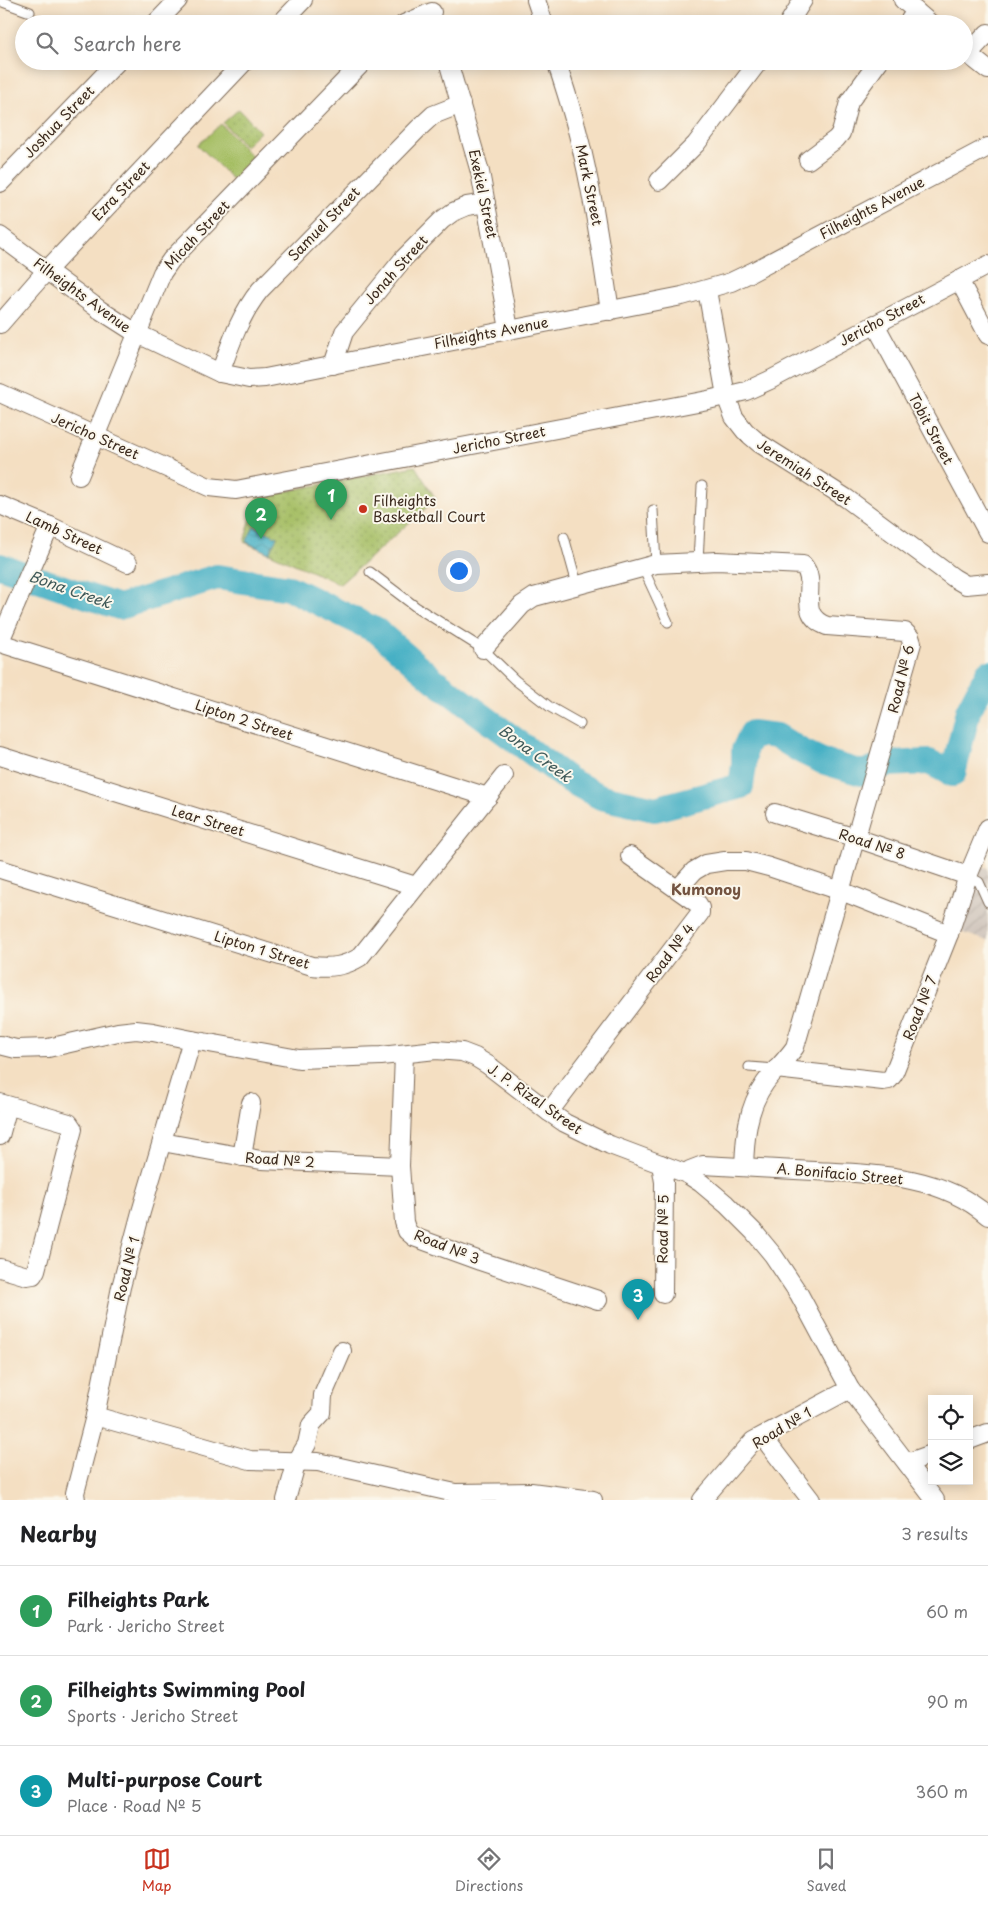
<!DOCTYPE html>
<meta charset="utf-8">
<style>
:root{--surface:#fff;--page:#f6f6f6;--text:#202124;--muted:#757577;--line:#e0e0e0;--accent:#c8321e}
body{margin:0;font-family:"Playpen Sans",sans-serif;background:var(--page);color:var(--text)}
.controls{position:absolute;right:15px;bottom:15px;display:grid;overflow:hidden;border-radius:0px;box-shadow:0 2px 12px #0003}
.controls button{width:45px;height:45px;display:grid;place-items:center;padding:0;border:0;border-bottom:1px solid var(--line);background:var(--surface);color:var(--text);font:25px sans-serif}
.you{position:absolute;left:458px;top:570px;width:18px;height:18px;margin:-12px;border:4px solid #fff;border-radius:50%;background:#1a73e8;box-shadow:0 0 0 8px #1a73e833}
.badge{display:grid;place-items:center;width:32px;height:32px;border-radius:50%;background:var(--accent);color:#fff;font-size:16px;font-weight:700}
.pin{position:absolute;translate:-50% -41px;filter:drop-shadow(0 1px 2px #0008)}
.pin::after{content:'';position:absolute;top:26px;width:18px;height:15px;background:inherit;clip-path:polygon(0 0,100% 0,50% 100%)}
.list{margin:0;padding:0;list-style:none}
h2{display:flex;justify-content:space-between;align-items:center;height:65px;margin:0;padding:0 20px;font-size:21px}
h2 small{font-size:16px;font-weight:400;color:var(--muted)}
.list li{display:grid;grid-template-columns:32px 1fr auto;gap:15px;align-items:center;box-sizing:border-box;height:90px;padding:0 20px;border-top:1px solid var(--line)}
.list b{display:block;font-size:19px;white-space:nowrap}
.list p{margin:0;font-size:16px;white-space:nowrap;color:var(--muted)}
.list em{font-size:16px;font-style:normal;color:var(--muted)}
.icon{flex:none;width:28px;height:28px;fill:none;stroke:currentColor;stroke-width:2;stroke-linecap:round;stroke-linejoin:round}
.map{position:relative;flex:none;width:988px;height:1500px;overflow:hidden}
.search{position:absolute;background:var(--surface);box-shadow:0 2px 12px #0003;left:15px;right:15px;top:15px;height:55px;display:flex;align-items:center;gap:12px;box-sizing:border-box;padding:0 18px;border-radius:28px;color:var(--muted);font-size:19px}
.sheet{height:335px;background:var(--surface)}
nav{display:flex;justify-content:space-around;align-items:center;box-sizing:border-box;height:70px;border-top:1px solid var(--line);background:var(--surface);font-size:14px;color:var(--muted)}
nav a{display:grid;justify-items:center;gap:2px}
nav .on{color:var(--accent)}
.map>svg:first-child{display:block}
</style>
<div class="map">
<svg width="988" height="1500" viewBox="0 0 988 1500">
<defs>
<pattern id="industrial-furrows" width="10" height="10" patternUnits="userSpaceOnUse" patternTransform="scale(1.25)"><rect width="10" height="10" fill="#cdc2b9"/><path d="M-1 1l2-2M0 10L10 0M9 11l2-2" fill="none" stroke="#b1a79f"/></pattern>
<pattern id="park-dots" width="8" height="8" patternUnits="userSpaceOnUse" patternTransform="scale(1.25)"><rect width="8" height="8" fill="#a5be64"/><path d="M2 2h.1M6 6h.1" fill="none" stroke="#889b52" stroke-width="1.8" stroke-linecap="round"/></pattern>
<pattern id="water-waves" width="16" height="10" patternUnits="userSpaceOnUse" patternTransform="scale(1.25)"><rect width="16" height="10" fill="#46b0c5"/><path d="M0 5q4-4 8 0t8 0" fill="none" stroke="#3c8f9f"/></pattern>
</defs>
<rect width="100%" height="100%" fill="#fbf7ec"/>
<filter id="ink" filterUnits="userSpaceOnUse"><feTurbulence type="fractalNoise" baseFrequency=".02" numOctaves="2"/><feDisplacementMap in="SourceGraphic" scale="10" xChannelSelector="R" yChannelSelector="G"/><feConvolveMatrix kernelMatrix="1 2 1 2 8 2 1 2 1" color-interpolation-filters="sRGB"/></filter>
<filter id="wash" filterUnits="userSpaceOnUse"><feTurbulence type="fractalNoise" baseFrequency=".0096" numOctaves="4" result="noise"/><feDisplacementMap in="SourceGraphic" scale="20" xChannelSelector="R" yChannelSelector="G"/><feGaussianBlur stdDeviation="1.12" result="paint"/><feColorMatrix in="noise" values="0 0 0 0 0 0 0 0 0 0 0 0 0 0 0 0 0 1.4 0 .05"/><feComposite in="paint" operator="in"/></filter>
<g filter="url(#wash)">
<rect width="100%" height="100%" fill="#f4dfc2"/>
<polygon fill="url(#industrial-furrows)" points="981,866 988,868 988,941 957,931"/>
<g fill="url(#park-dots)" stroke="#707441">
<polygon points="239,109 260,132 245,146 223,123"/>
<polygon points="415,466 436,499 340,584 244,542 257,497"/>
</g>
<polygon fill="#a5be64" stroke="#707441" points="221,124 255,160 233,180 198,145"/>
<polygon fill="url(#water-waves)" stroke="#406d72" points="254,526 277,537 269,553 246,542"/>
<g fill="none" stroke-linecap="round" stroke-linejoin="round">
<polyline stroke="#46b0c5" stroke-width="26" points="0,566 119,607 217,577 289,588 377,631 434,680 569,780 601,797 655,809 741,786 744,765 744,750 752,733 777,736 801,751 822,761 862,773 887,764 929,762 953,774 968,711 988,673"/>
</g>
</g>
<g filter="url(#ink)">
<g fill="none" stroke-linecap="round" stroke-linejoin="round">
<g stroke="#7c6957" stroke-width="11">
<g id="lane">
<polyline points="0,1 30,12"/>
<polyline points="653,510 656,564"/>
<polyline points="564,537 577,584"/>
<polyline points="698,561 702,486"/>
<polyline points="643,568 668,622"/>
<polyline points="370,572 416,607 483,649 515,680 550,707 580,724"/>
<polyline points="968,876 979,882 988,902"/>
<polyline points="749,1067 776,1069"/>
</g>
</g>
<g stroke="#7c6957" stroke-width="20">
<g id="street">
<polyline points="536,0 544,24"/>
<polyline points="903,0 931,24"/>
<polyline points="155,24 178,0"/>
<polyline points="280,24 303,0"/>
<polyline points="404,24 432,12"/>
<polyline points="788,24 803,0"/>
<polyline points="907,24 916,11"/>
<polyline points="964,51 988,70"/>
<polyline points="968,54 988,33"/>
<polyline points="448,61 480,172 509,329"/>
<path d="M556 61C564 85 572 110 578 134 593 192 601 252 610 311"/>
<polyline points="808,160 836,139 841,133 849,102 879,61"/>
<polyline points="659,181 696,144 759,61"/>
<polyline points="0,183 118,61"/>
<polyline points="0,236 100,310 136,333 220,373 249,379 265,378 682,296 731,282 752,272 988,147"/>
<polyline points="959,280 988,335"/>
<polyline points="707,290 726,396 734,417 745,431 759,443 846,498 954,578 966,585 988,583"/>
<polyline points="0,324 47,270 245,61"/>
<polyline points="875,324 988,533"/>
<polyline points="333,365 344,332 404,258 442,220 453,212 467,206 486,203"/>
<path d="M220 373C231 343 240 315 260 290L419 128 433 115 461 104"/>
<polyline points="0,393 209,487 236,490 708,400 746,391 770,380 988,265"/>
<polyline points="79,476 162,273 171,260 364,61"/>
<polyline points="0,505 50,526 128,563"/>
<polyline points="0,641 50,526"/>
<polyline points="0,643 488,797"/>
<path d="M483 649 522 605 534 597 656 564 717 561 803 565C820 584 794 614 827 626L905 632 910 637 912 643 795 1047C786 1060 774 1071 765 1083 747 1108 745 1138 744 1167"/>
<polyline points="0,756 416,886"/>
<polyline points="775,813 856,838 968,876"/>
<path d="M0 869 312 966C330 968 344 967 360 957L504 776"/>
<polyline points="678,889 694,871 706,864 725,861 746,861 769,867 841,891 949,934"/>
<polyline points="0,1045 16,1049 48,1048 118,1032 136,1030 153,1032 192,1040 299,1059 381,1056 436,1050 462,1052 475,1057 488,1065 549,1112 565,1123 610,1145 687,1174 701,1183 726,1204 754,1232 773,1255 799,1294 850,1389 935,1500"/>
<polyline points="404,1054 400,1166 404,1222 407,1231 414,1237 480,1261 598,1300"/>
<polyline points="776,1069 883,1081 889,1080 893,1075 949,934 968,876 988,828"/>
<polyline points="0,1103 69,1123 73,1129 36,1270 33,1275 27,1276 0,1268"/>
<polyline points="549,1112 700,913 700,908 698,904 630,856"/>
<polyline points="0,1136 8,1106"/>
<polyline points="162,1142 261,1160 400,1166"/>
<polyline points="242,1157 251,1103"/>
<polyline points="661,1164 664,1182 663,1294"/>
<path d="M687 1174 690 1170 703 1165C740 1167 777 1169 814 1171 874 1174 940 1174 988 1216"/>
<polyline points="95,1416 250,1460 318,1462 455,1493 531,1492 593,1500"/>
<polyline points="763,1437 811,1500"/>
<polyline points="969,1440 988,1433"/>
<polyline points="907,1463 932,1454"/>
<polyline points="76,1500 75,1493 95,1416 121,1287 141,1212 192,1040"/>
<polyline points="286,1500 297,1461 307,1444 311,1425 322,1413 323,1395 342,1351"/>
<polyline points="702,1500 753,1441 850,1389"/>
</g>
</g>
<use href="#lane" stroke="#fff" stroke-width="9"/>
<use href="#street" stroke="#fff" stroke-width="18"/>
</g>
</g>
<circle fill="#c8321e" stroke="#fbf7ec" stroke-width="2" cx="363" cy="509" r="5"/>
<g text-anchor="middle" stroke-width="4" stroke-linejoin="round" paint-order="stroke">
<g font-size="14" fill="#3b2a1e" stroke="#fbf7ec">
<text transform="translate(59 122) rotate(-46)" y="5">Joshua Street</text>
<text transform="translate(589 185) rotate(78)" y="5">Mark Street</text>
<text transform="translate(121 191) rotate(-46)" y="5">Ezra Street</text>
<text transform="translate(483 194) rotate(78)" y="5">Exekiel Street</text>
<text transform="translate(872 208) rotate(-28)" y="5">Filheights Avenue</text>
<text transform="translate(324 224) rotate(-46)" y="5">Samuel Street</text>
<text transform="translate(197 235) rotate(-47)" y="5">Micah Street</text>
<text transform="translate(396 270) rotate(-48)" y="5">Jonah Street</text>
<text transform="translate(82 295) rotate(36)" y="5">Filheights Avenue</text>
<text transform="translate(882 320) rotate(-28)" y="5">Jericho Street</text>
<text transform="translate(491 333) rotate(-11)" y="5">Filheights Avenue</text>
<text transform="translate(931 429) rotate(62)" y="5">Tobit Street</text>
<text transform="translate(95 436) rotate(24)" y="5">Jericho Street</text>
<text transform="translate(499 440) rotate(-11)" y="5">Jericho Street</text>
<text transform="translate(804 472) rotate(33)" y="5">Jeremiah Street</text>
<text transform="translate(64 533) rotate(25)" y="5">Lamb Street</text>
<text transform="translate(901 679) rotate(-76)" y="5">Road № 6</text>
<text transform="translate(244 720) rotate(18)" y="5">Lipton 2 Street</text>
<text transform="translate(208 821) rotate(17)" y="5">Lear Street</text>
<text transform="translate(872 844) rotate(18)" y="5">Road № 8</text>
<text transform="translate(262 950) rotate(17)" y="5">Lipton 1 Street</text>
<text transform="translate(670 953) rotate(-53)" y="5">Road № 4</text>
<text transform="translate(920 1008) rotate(-68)" y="5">Road № 7</text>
<text transform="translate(535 1099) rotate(35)" y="5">J. P. Rizal Street</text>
<text transform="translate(280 1160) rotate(4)" y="5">Road № 2</text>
<text transform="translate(840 1174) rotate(5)" y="5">A. Bonifacio Street</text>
<text transform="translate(663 1229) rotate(-89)" y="5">Road № 5</text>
<text transform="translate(447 1247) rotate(22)" y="5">Road № 3</text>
<text transform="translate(127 1269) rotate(-76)" y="5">Road № 1</text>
<text transform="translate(782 1428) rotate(-31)" y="5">Road № 1</text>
</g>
<g font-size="14" fill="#3b2a1e" stroke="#fbf7ec" text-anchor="start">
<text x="373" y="506">Filheights<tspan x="373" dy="16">Basketball Court</tspan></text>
</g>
<g font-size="15" font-style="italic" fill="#3f5958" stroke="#fbf7ec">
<text transform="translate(70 590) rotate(19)" y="5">Bona Creek</text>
<text transform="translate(535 754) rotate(36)" y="5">Bona Creek</text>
</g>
<g font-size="15" font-weight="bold" fill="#735340" stroke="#fbf7ec">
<text x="706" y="895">Kumonoy</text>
</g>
</g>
</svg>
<div class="controls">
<button><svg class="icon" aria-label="locate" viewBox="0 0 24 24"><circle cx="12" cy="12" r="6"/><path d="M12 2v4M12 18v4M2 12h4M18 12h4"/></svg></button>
<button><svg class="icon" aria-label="layers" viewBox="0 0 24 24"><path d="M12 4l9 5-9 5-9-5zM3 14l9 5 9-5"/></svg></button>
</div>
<div class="you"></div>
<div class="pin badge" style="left:331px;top:520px;background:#2e9e5b">1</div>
<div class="pin badge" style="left:261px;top:539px;background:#2e9e5b">2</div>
<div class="pin badge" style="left:638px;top:1320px;background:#0f9aa8">3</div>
<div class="search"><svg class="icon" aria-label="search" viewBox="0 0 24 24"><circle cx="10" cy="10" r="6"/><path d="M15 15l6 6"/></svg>Search here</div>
</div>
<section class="sheet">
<h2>Nearby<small>3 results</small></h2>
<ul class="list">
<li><span class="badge" style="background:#2e9e5b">1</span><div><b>Filheights Park</b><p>Park · Jericho Street</p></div><em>60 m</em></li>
<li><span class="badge" style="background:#2e9e5b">2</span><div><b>Filheights Swimming Pool</b><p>Sports · Jericho Street</p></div><em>90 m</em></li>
<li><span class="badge" style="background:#0f9aa8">3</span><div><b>Multi-purpose Court</b><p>Place · Road № 5</p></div><em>360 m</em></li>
</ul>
</section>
<nav>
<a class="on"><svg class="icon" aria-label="map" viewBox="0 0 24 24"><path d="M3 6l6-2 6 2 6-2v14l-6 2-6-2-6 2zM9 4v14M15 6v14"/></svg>Map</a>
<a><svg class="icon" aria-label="directions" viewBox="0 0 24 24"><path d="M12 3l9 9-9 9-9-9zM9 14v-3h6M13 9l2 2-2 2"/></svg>Directions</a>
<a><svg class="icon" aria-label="saved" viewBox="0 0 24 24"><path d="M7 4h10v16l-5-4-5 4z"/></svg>Saved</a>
</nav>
